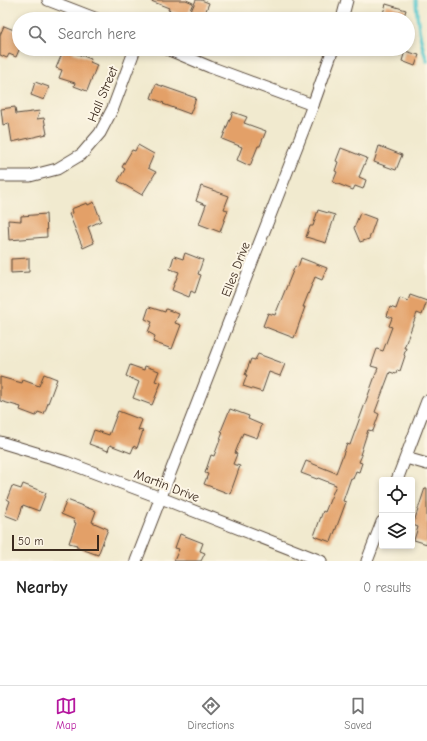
<!DOCTYPE html>
<style>
:root{--surface:#fff;--page:#f6f6f6;--text:#222;--muted:#767676;--line:#e0e0e0;--accent:#b5179e}
body{margin:0;font-family:"Comic Neue",sans-serif;background:var(--page);color:var(--text)}
.controls{position:absolute;right:12px;bottom:12px;display:grid;overflow:hidden;border-radius:4px;box-shadow:0 2px 6px #0003}
.controls button{width:36px;height:36px;display:grid;place-items:center;padding:0;border:0;border-bottom:1px solid var(--line);background:var(--surface);color:var(--text);font:20px sans-serif}
.scale{position:absolute;left:12px;bottom:10px;width:87px;box-sizing:border-box;padding-left:4px;border:2px solid #3b2a1e;border-top:0;font-size:11px;line-height:14px;white-space:nowrap;color:#3b2a1e;-webkit-text-stroke:3px #fcf5e5;paint-order:stroke}
.list{margin:0;padding:0;list-style:none}
h2{display:flex;justify-content:space-between;align-items:center;height:52px;margin:0;padding:0 16px;font-size:17px}
h2 small{font-size:13px;font-weight:400;color:var(--muted)}
.icon{flex:none;width:22px;height:22px;fill:none;stroke:currentColor;stroke-width:2;stroke-linecap:round;stroke-linejoin:round}
.map{position:relative;flex:none;width:427px;height:561px;overflow:hidden}
.search{position:absolute;background:var(--surface);box-shadow:0 2px 6px #0003;left:12px;right:12px;top:12px;height:44px;display:flex;align-items:center;gap:10px;box-sizing:border-box;padding:0 14px;border-radius:22px;color:var(--muted);font-size:15px}
.sheet{height:124px;background:var(--surface)}
nav{display:flex;justify-content:space-around;align-items:center;box-sizing:border-box;height:56px;border-top:1px solid var(--line);background:var(--surface);font-size:11px;color:var(--muted)}
nav a{display:grid;justify-items:center;gap:2px}
nav .on{color:var(--accent)}
.map>svg:first-child{display:block}
</style>
<div class="map">
<svg width="427" height="561" viewBox="0 0 427 561">
<rect width="100%" height="100%" fill="#fcf5e5"/>
<filter id="ink" filterUnits="userSpaceOnUse"><feTurbulence type="fractalNoise" baseFrequency=".025" numOctaves="2"/><feDisplacementMap in="SourceGraphic" scale="8" xChannelSelector="R" yChannelSelector="G"/><feConvolveMatrix kernelMatrix="1 2 1 2 8 2 1 2 1" color-interpolation-filters="sRGB"/></filter>
<filter id="wash" filterUnits="userSpaceOnUse"><feTurbulence type="fractalNoise" baseFrequency=".012" numOctaves="4" result="noise"/><feDisplacementMap in="SourceGraphic" scale="16" xChannelSelector="R" yChannelSelector="G"/><feGaussianBlur stdDeviation="0.9" result="paint"/><feColorMatrix in="noise" values="0 0 0 0 0 0 0 0 0 0 0 0 0 0 0 0 0 1.4 0 .05"/><feComposite in="paint" operator="in"/></filter>
<g filter="url(#wash)">
<rect width="100%" height="100%" fill="#f1eacf"/>
<g fill="none" stroke-linecap="round" stroke-linejoin="round">
<path stroke="#59c7cd" stroke-width="3.5" d="M416 0C417 21 420 42 427 61"/>
</g>
<g id="blocks">
<g fill="#e3a067">
<polygon points="151,0 186,0 193,3 187,17 168,10 169,8 151,1"/>
<polygon points="196,0 201,0 209,3 204,16 191,11"/>
<polygon points="386,4 406,10 403,19 381,19"/>
<polygon points="4,26 19,32 19,50 16,57 9,54 7,58 0,55 0,35"/>
<polygon points="64,49 73,49 72,52 91,59 90,62 97,65 87,91 74,86 75,83 59,78 62,70 56,68"/>
<polygon points="405,51 419,55 415,66 402,61"/>
<polygon points="35,82 49,87 44,100 31,95"/>
<polygon points="156,84 196,98 190,114 163,104 164,103 151,98"/>
<polygon points="15,107 16,114 40,111 37,119 44,118 47,134 12,142 9,123 3,125 1,109"/>
<polygon points="233,112 247,117 244,123 266,131 260,146 258,146 250,166 237,160 242,147 222,139"/>
<polygon points="138,145 154,154 148,168 156,172 142,195 118,181 125,169 122,167 132,150 135,151"/>
<polygon points="379,146 402,155 396,170 374,162"/>
<polygon points="341,148 367,158 359,177 366,180 363,189 355,186 353,190 333,182 337,172 335,171 338,162 336,161"/>
<polygon points="201,186 229,196 224,209 228,210 220,232 199,224 206,205 196,201"/>
<polygon points="94,202 101,221 88,227 94,243 83,248 69,214 72,213 71,209 87,203 88,205"/>
<polygon points="318,210 335,215 326,243 306,237 310,226 313,226"/>
<polygon points="360,213 376,219 369,239 360,242 354,228"/>
<polygon points="46,214 47,237 9,240 8,220 21,221 21,216"/>
<polygon points="185,253 203,260 198,274 201,275 195,293 191,291 189,297 172,290 179,272 170,269 174,256 183,259"/>
<polygon points="29,258 29,272 11,273 11,259"/>
<polygon points="301,258 327,268 322,280 315,277 303,307 305,307 294,338 263,326 268,313 275,315 295,266 298,267"/>
<polygon points="410,295 427,301 422,315 417,313 404,348 406,348 404,355 405,356 400,371 397,370 396,374 390,372 375,412 379,414 373,431 368,430 360,455 362,455 359,462 362,463 359,472 356,471 353,479 351,478 343,501 346,502 331,542 314,536 323,511 325,512 336,485 318,478 317,479 301,473 306,461 336,473 347,444 350,445 378,368 371,366 377,349 383,351 392,327 389,326 392,318 387,316 390,307 396,309 400,298 408,301"/>
<polygon points="149,307 165,312 166,309 179,314 175,323 181,325 172,349 153,342 155,336 148,332 152,322 145,319"/>
<polygon points="258,354 285,364 280,376 269,372 262,392 243,386 247,375 245,375 251,359 255,360"/>
<polygon points="130,365 144,370 145,366 159,371 155,381 161,383 152,405 133,398 139,382 126,376"/>
<polygon points="44,374 57,379 44,414 38,412 36,416 20,410 21,407 0,401 0,377 22,383 23,380 39,386"/>
<polygon points="230,409 249,416 248,419 262,425 257,438 243,433 235,453 237,454 233,464 240,466 230,494 204,484 208,474 205,473 211,455 214,456 223,432 221,431"/>
<polygon points="118,411 142,420 138,430 143,431 137,448 134,446 131,453 110,445 108,451 89,444 94,430 109,435"/>
<polygon points="23,484 46,493 39,511 23,505 18,520 5,515 10,501 7,499 12,486 21,489"/>
<polygon points="425,488 427,488 427,544 414,540 418,527 413,525"/>
<polygon points="67,500 96,511 92,522 108,529 98,555 76,547 77,545 69,543 76,523 74,522 75,520 61,514"/>
<polygon points="180,534 203,543 200,551 205,553 201,561 174,561 179,549 175,548"/>
</g>
</g>
</g>
<g filter="url(#ink)">
<use href="#blocks" fill-opacity="0" stroke="#564739" stroke-width="1"/>
<g fill="none" stroke-linecap="round" stroke-linejoin="round">
<g stroke="#564739" stroke-width="13">
<g id="minor">
<polyline points="48,0 97,19"/>
<polyline points="342,19 347,0"/>
<polyline points="167,49 210,67 313,105"/>
<polyline points="0,176 30,176 57,169 82,154 100,133 113,108 135,49"/>
<polyline points="0,442 66,462 161,498 321,561"/>
<polyline points="406,458 427,464"/>
<polyline points="397,480 427,401"/>
<polyline points="136,561 313,105 333,49"/>
<polyline points="367,561 382,522"/>
</g>
</g>
<use href="#minor" stroke="#fff" stroke-width="11"/>
</g>
</g>
<g text-anchor="middle" stroke-width="4" stroke-linejoin="round" paint-order="stroke">
<g font-size="13" fill="#3b2a1e" stroke="#fcf5e5">
<text transform="translate(102 94) rotate(-67)" y="5">Hall Street</text>
<text transform="translate(235 269) rotate(-69)" y="5">Elles Drive</text>
<text transform="translate(167 485) rotate(21)" y="5">Martin Drive</text>
</g>
</g>
</svg>
<div class="controls">
<button><svg class="icon" aria-label="locate" viewBox="0 0 24 24"><circle cx="12" cy="12" r="6"/><path d="M12 2v4M12 18v4M2 12h4M18 12h4"/></svg></button>
<button><svg class="icon" aria-label="layers" viewBox="0 0 24 24"><path d="M12 4l9 5-9 5-9-5zM3 14l9 5 9-5"/></svg></button>
</div>
<div class="scale">50 m</div>
<div class="search"><svg class="icon" aria-label="search" viewBox="0 0 24 24"><circle cx="10" cy="10" r="6"/><path d="M15 15l6 6"/></svg>Search here</div>
</div>
<section class="sheet">
<h2>Nearby<small>0 results</small></h2>
<ul class="list">
</ul>
</section>
<nav>
<a class="on"><svg class="icon" aria-label="map" viewBox="0 0 24 24"><path d="M3 6l6-2 6 2 6-2v14l-6 2-6-2-6 2zM9 4v14M15 6v14"/></svg>Map</a>
<a><svg class="icon" aria-label="directions" viewBox="0 0 24 24"><path d="M12 3l9 9-9 9-9-9zM9 14v-3h6M13 9l2 2-2 2"/></svg>Directions</a>
<a><svg class="icon" aria-label="saved" viewBox="0 0 24 24"><path d="M7 4h10v16l-5-4-5 4z"/></svg>Saved</a>
</nav>
